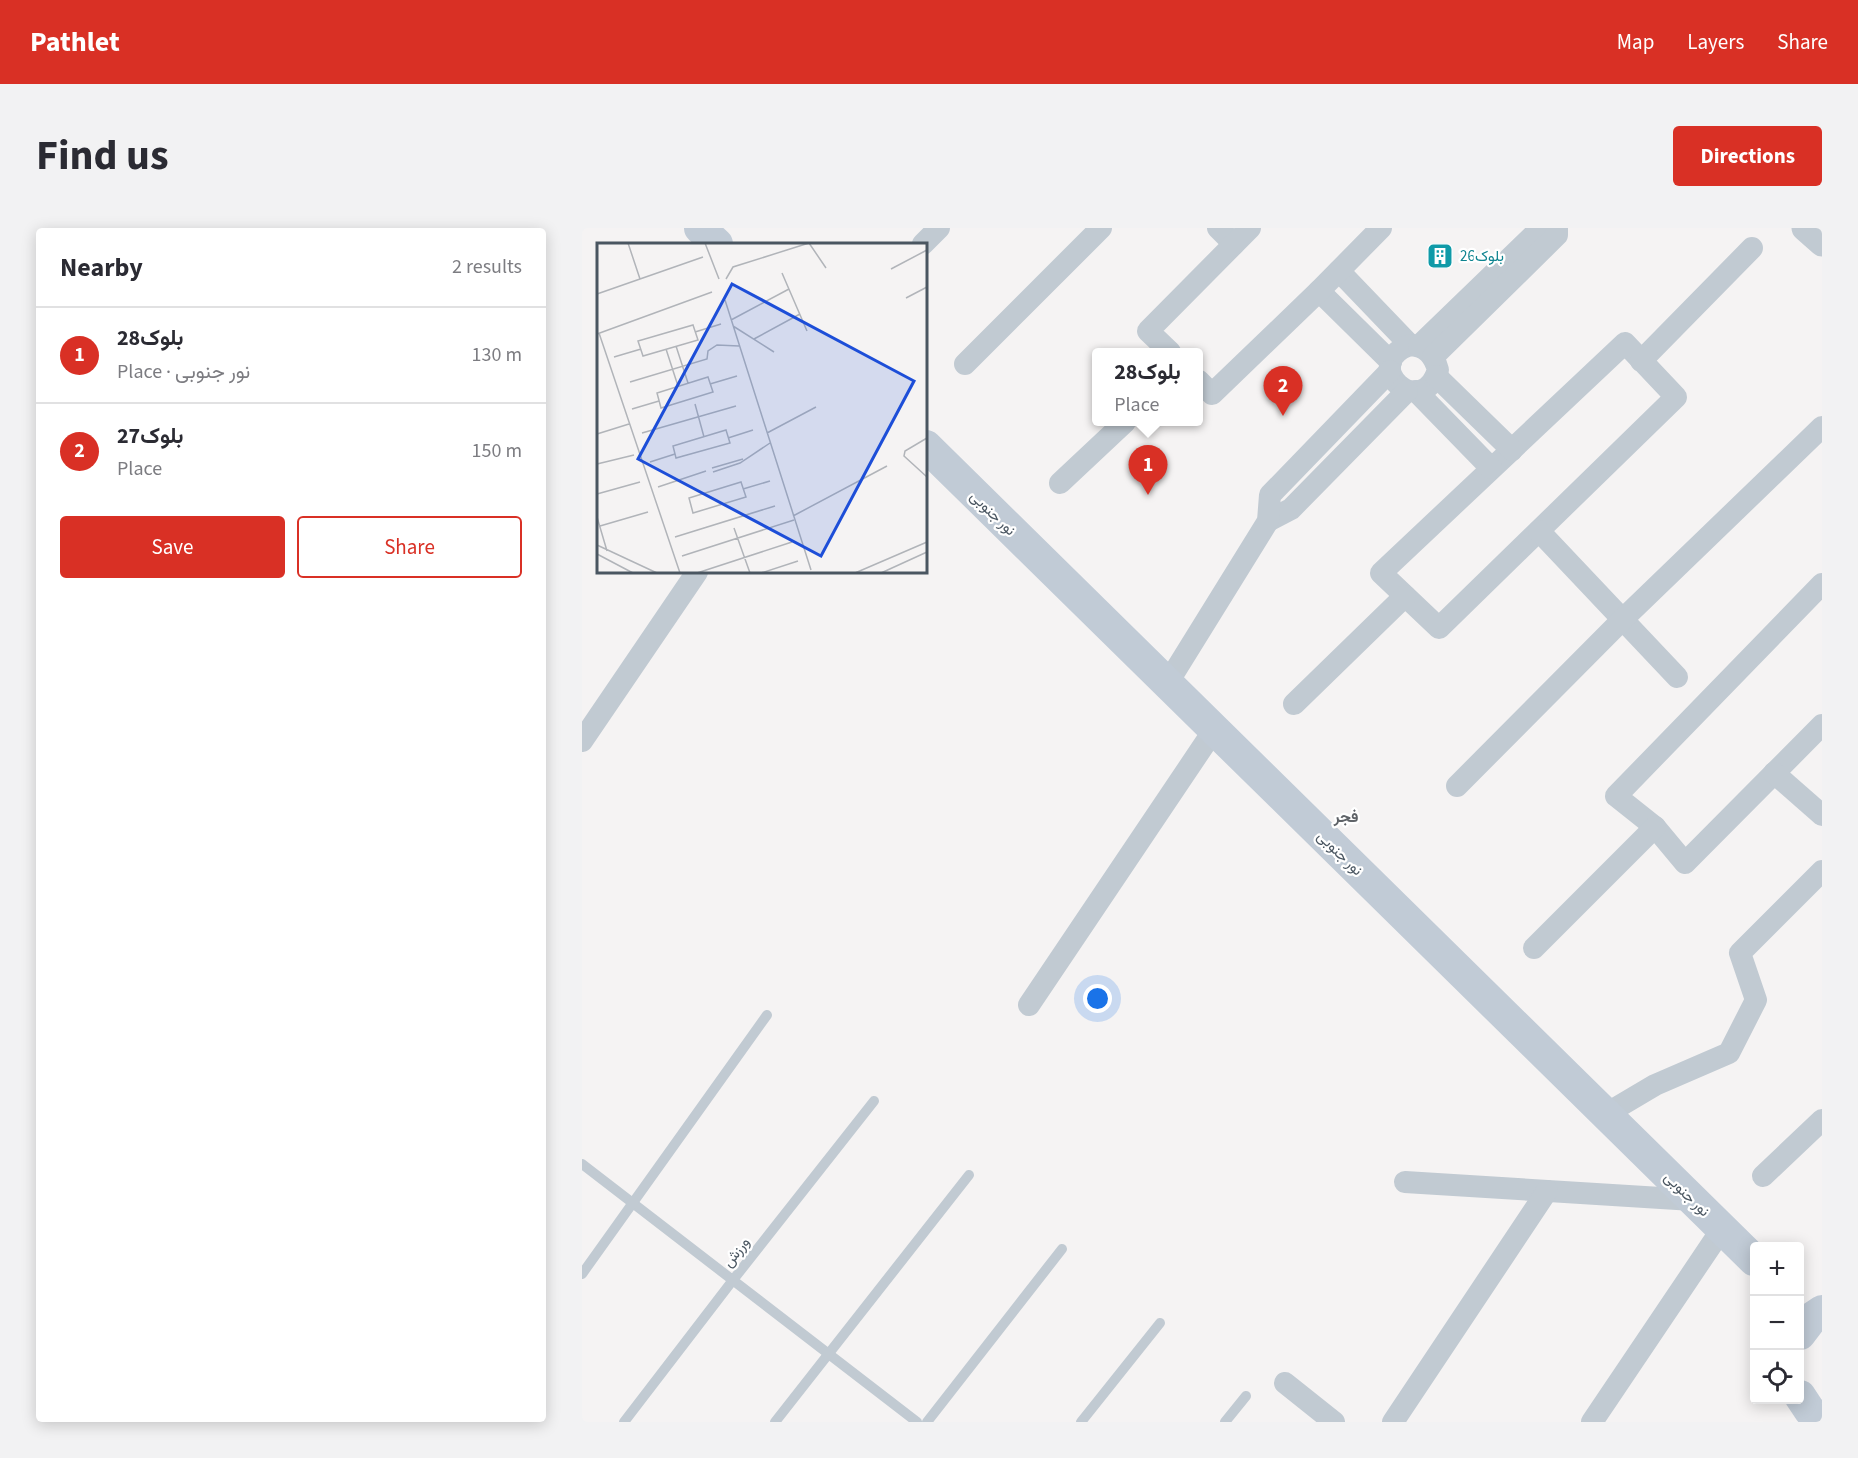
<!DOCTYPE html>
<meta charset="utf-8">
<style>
:root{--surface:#fff;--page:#f2f2f3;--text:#2b2b33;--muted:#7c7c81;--line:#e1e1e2;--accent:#d93025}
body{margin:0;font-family:"Source Sans 3",Vazirmatn,sans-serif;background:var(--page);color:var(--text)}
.controls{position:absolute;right:18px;bottom:18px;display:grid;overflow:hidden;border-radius:6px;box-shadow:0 3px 15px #0003}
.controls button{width:54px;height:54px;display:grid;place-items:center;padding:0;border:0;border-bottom:2px solid var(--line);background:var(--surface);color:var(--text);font:30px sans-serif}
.you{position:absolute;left:516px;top:771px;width:21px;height:21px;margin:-15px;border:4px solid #fff;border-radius:50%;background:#1a73e8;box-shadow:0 0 0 9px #1a73e833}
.badge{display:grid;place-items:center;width:39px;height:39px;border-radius:50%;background:var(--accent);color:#fff;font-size:20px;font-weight:700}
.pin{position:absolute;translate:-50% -50px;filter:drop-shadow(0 2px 3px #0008)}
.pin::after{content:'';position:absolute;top:32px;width:21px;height:18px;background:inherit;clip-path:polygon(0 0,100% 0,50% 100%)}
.popup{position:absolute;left:510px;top:120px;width:111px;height:78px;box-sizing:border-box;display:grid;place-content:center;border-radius:6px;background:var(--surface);filter:drop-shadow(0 2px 4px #0005);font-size:20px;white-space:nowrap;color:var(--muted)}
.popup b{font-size:22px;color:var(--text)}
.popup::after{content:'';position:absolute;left:50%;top:100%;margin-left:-12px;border:12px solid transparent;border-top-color:var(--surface)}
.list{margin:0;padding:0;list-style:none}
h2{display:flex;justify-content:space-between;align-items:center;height:78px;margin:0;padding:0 24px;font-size:26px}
h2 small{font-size:20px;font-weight:400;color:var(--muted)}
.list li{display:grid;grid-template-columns:39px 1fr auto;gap:18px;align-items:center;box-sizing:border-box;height:96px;padding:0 24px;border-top:2px solid var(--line)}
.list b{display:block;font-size:22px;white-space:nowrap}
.list p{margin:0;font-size:20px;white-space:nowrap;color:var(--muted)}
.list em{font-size:20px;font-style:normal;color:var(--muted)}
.actions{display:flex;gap:12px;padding:18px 24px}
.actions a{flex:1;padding:14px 0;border:2px solid var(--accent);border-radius:6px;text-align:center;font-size:21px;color:var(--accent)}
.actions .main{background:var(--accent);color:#fff}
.icon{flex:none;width:33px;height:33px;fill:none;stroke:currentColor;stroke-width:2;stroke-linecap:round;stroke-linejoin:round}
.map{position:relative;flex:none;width:1240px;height:1194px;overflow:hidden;border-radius:6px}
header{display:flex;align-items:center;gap:36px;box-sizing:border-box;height:84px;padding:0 30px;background:var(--accent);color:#fff}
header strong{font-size:28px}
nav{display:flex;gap:33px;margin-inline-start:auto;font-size:21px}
.intro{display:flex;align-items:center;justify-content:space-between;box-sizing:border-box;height:144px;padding:0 36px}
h1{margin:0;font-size:42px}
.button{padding:15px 27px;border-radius:6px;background:var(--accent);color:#fff;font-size:21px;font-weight:700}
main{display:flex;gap:36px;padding:0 36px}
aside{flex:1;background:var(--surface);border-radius:6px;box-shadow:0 3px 15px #0003}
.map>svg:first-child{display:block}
</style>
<header>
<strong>Pathlet</strong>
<nav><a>Map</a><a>Layers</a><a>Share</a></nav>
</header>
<div class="intro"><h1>Find us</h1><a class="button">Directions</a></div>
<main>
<aside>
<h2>Nearby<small>2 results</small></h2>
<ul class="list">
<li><span class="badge">1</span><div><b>بلوک28</b><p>Place · نور جنوبی</p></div><em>130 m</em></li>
<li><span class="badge">2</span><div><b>بلوک27</b><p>Place</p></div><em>150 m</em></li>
</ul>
<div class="actions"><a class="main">Save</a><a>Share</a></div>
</aside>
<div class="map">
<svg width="1240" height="1194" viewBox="0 0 1240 1194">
<rect width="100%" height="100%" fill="#f5f3f3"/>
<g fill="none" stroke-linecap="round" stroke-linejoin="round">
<g stroke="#c1cad2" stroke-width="10">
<polyline points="0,936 335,1194"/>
<polyline points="0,1046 185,787"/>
<polyline points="42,1194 151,1052 292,873"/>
<polyline points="193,1194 387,947"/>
<polyline points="345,1194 480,1021"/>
<polyline points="499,1194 578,1095"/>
<polyline points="643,1194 664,1168"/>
</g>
<g stroke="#c1cad2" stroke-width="22">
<polyline points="636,0 652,16"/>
<polyline points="341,16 357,0"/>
<polyline points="757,43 828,117"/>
<polyline points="737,63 809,134"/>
<polygon points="1043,115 1094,169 857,400 799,345"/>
<path d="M828 117C844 118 852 127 856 142 839 195 776 136 828 117Z"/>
<polyline points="837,118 959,0"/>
<polyline points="588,124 566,103 668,0"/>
<polyline points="851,129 975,7 975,0"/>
<polyline points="1059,133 1170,20"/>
<polyline points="383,136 519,0"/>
<polyline points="854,148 930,222"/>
<polyline points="617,153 630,166 737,63 799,0"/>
<polyline points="834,163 909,240"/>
<polyline points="478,255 543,194"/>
<polyline points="686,293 709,281 825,163"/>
<polyline points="957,303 1095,449"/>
<polyline points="1240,356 1034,568 1073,599 1103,635 1240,497"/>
<polyline points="585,456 686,293 688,267 808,143"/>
<polyline points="712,476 823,368"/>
<polyline points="0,513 115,344"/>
<polyline points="1192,545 1240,587"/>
<polyline points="875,558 1040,392 1240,199"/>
<polyline points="952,720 1073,599"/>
<polyline points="447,777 632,502"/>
<polyline points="1024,886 1073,857 1147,825 1174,772 1158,725 1240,643"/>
<polyline points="1181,948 1240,892"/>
<polyline points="823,954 1111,972"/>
<polyline points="703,1155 752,1194"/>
<polyline points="811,1194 965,963"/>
<polyline points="1010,1194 1140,1001"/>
</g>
<polyline stroke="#c1cad2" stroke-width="27" points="1223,0 1240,15"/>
<g stroke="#c1cbd6" stroke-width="32">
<polyline points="118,0 135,16"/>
<polyline points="344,218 1172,1032"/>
<polyline points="1218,1106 1231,1089 1240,1083"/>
<polyline points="1218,1168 1228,1183 1240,1191"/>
</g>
</g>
<defs>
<g id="building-square" transform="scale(1.35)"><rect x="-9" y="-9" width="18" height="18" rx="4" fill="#0f9aa8" stroke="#fff"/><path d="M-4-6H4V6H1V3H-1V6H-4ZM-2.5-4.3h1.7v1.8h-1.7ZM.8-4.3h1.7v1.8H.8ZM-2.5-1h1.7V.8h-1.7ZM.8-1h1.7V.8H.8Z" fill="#fff"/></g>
</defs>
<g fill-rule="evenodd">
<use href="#building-square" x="858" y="28"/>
</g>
<g text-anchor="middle" stroke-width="4.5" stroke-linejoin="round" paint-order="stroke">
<g font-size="15" fill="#0d838f" stroke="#fff" text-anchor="start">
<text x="878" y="33">بلوک26</text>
</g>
<g font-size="15" fill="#4a5661" stroke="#fff">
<text transform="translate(411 285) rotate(44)" y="5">نور جنوبی</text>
<text transform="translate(758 625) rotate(44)" y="5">نور جنوبی</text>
<text transform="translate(1105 966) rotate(44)" y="5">نور جنوبی</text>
<text transform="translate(154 1024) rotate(-52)" y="5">ورزش</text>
</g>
<g font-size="16" font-weight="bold" fill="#5f6368" stroke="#fff">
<text x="764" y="594">فجر</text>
</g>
</g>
<g transform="translate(15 15)">
<rect width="330" height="330" fill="#f5f3f3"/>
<path fill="none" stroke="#b1b4b9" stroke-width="1.5" d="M31 0 43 36M108 0 122 36M212 0 229 25M294 26 330 7M185 30 210 88M129 36 136 24 212 0M0 51 106 14M309 55 330 44M128 57 214 327M134 77 192 46M96 82 101 97 46 113 41 98ZM136 83 177 109M98 89 124 81M2 90 83 330M0 91 115 49M157 96 203 71M79 103 91 140M69 106 81 143M17 114 44 106M111 134 116 149 64 165 60 150ZM33 139 110 116 111 108 120 102 142 103M113 141 140 133M98 161 107 194M35 166 62 158M129 187 133 200 79 215 76 203ZM45 190 139 163M170 190 219 164M0 191 32 181M131 195 156 187M330 195 308 208 307 213 330 234M53 219 78 211M0 221 37 212M115 225 146 216M116 229 143 220 173 200M144 239 149 254 96 270 92 255ZM61 244 109 228M146 246 173 238M0 251 43 239M196 273 290 223M0 274 10 308M3 283 51 269M137 285 153 330M78 294 178 263M0 302 60 330M0 311 36 330M85 313 197 277M100 330 195 299M164 330 201 318M258 330 330 299M284 330 330 309"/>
<path fill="#1d4ed8" fill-opacity="0.15" stroke="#1d4ed8" stroke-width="3" d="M135 41 317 138 224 313 41 216Z"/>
<rect width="330" height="330" fill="none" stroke="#4a5661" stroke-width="3"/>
</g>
</svg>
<div class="controls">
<button>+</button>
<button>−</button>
<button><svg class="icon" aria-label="locate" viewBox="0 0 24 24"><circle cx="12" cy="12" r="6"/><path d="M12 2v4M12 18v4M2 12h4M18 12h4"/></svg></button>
</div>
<div class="you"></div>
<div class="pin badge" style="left:566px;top:267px">1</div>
<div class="popup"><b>بلوک28</b>Place</div>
<div class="pin badge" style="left:701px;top:188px">2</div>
</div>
</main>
